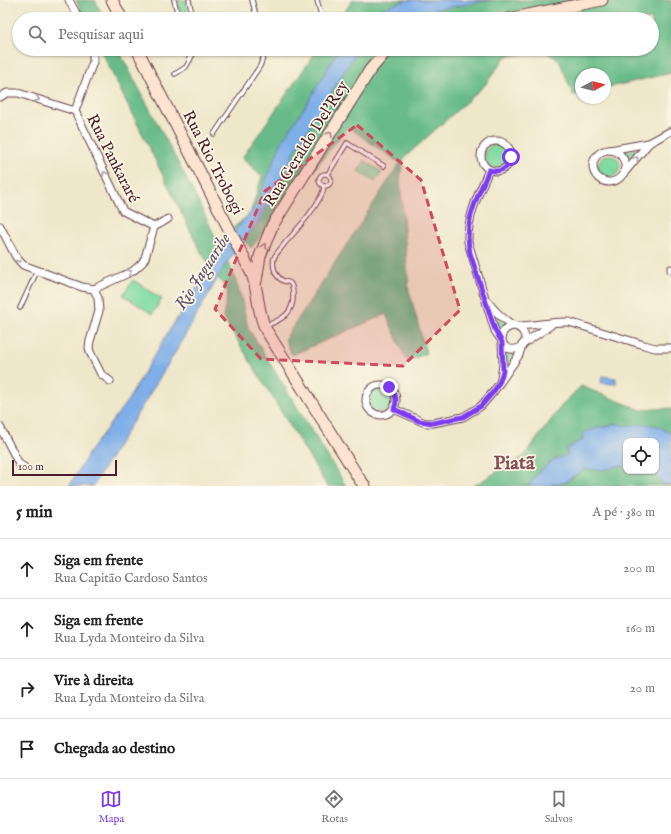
<!DOCTYPE html>
<html lang="pt">
<meta charset="utf-8">
<style>
:root{--surface:#fff;--page:#f2f2f2;--text:#222;--muted:#767676;--line:#e0e0e0;--accent:#7c3aed}
body{margin:0;font-family:"IM FELL English",serif;background:var(--page);color:var(--text)}
.controls{position:absolute;right:12px;bottom:12px;display:grid;overflow:hidden;border-radius:8px;box-shadow:0 1px 3px #0004}
.controls button{width:36px;height:36px;display:grid;place-items:center;padding:0;border:0;border-bottom:1px solid var(--line);background:var(--surface);color:var(--text);font:20px sans-serif}
.compass{position:absolute;left:575px;top:68px;width:36px;height:36px;border-radius:50%;background:var(--surface);box-shadow:0 1px 3px #0004;rotate:83deg}
.scale{position:absolute;left:12px;bottom:10px;width:105px;box-sizing:border-box;padding-left:4px;border:2px solid #4a1f2b;border-top:0;font-size:11px;line-height:14px;white-space:nowrap;color:#4a1f2b;-webkit-text-stroke:3px #fcf5e5;paint-order:stroke}
.stop{position:absolute;width:12px;height:12px;margin:-9px;border:3px solid #7c3aed;border-radius:50%;background:#fff}
.stop.end{background:#7c3aed;border-color:#fff;box-shadow:0 1px 4px #0008}
.list{margin:0;padding:0;list-style:none}
h2{display:flex;justify-content:space-between;align-items:center;height:52px;margin:0;padding:0 16px;font-size:17px}
h2 small{font-size:13px;font-weight:400;color:var(--muted)}
.list li{display:grid;grid-template-columns:26px 1fr auto;gap:12px;align-items:center;box-sizing:border-box;height:60px;padding:0 16px;border-top:1px solid var(--line)}
.list b{display:block;font-size:15px;white-space:nowrap}
.list p{margin:0;font-size:13px;white-space:nowrap;color:var(--muted)}
.list em{font-size:13px;font-style:normal;color:var(--muted)}
.icon{flex:none;width:22px;height:22px;fill:none;stroke:currentColor;stroke-width:2;stroke-linecap:round;stroke-linejoin:round}
.map{position:relative;flex:none;width:671px;height:486px;overflow:hidden}
.search{position:absolute;background:var(--surface);box-shadow:0 1px 3px #0004;left:12px;right:12px;top:12px;height:44px;display:flex;align-items:center;gap:10px;box-sizing:border-box;padding:0 14px;border-radius:22px;color:var(--muted);font-size:15px}
.sheet{height:292px;background:var(--surface)}
nav{display:flex;justify-content:space-around;align-items:center;box-sizing:border-box;height:56px;border-top:1px solid var(--line);background:var(--surface);font-size:11px;color:var(--muted)}
nav a{display:grid;justify-items:center;gap:2px}
nav .on{color:var(--accent)}
.map>svg:first-child{display:block}
</style>
<div class="map">
<svg width="671" height="486" viewBox="0 0 671 486">
<rect width="100%" height="100%" fill="#fcf5e5"/>
<filter id="ink" filterUnits="userSpaceOnUse"><feTurbulence type="fractalNoise" baseFrequency=".025" numOctaves="2"/><feDisplacementMap in="SourceGraphic" scale="8" xChannelSelector="R" yChannelSelector="G"/><feConvolveMatrix kernelMatrix="1 2 1 2 8 2 1 2 1" color-interpolation-filters="sRGB"/></filter>
<filter id="wash" filterUnits="userSpaceOnUse"><feTurbulence type="fractalNoise" baseFrequency=".012" numOctaves="4" result="noise"/><feDisplacementMap in="SourceGraphic" scale="16" xChannelSelector="R" yChannelSelector="G"/><feGaussianBlur stdDeviation="0.9" result="paint"/><feColorMatrix in="noise" values="0 0 0 0 0 0 0 0 0 0 0 0 0 0 0 0 0 1.4 0 .05"/><feComposite in="paint" operator="in"/></filter>
<g filter="url(#wash)">
<rect width="100%" height="100%" fill="#eee7ca"/>
<g fill="#80dba2" stroke="#657d66">
<polygon points="178,0 185,0 190,19 182,19"/>
<circle cx="497" cy="156" r="12"/>
<polygon points="640,149 628,162 626,154 623,151"/>
<circle cx="609" cy="166" r="11"/>
<polygon points="365,161 382,172 375,182 358,171"/>
<polygon points="133,280 162,299 152,314 123,295"/>
<polygon points="492,314 507,325 503,327 499,333"/>
<polygon points="505,351 508,353 516,353 506,369"/>
<circle cx="381" cy="400" r="12"/>
</g>
<g fill="#68bb88" stroke="#596d5a">
<polygon points="76,0 95,0 104,19 85,19"/>
<polygon points="353,0 671,0 671,73 605,88 605,74 581,74 581,94 573,95 559,60 543,50 505,57 485,85 404,158 400,178 409,291 426,353 407,362 386,314 292,355 285,339 400,163 348,127 251,248 233,228 250,214 262,176 242,158 318,49 652,49 652,19 339,19"/>
<polygon points="100,49 118,49 192,189 233,273 241,297 248,328 346,486 327,486 223,317 228,292 201,252"/>
<polygon points="581,386 641,410 671,408 671,433 667,432 659,427 623,426 614,424 591,431 582,441 577,442 569,448 569,455 542,469 528,486 473,486 524,456 563,404"/>
<path d="M616 466H622L626 469V471H651L655 473 662 484 671 485V486H550C554 483 560 484 565 483 569 482 578 470 585 470 597 468 605 471 616 466Z"/>
</g>
<g fill="#7eafe9" stroke="#64678a">
<polygon points="408,0 492,0 422,12 399,19 366,19 383,8"/>
<polygon points="339,49 360,49 351,61 296,149 280,184 258,223 225,265 176,351 93,486 69,486 90,451 128,400 167,334 202,280 219,249 255,207 282,141 308,102"/>
<polygon points="602,376 616,378 616,384 601,383"/>
<path d="M614 424H620L623 426C633 424 650 423 660 427 664 429 666 432 671 433V485L662 484 655 473 651 471H656V441H626V469L622 466H616L610 469 601 470 585 469 572 477 565 483 552 484 550 486H528C540 471 548 459 568 455L566 450 567 448H569L577 442 582 441 583 433 598 428V425L602 428Z"/>
</g>
</g>
<g filter="url(#ink)">
<g fill="none" stroke-linecap="round" stroke-linejoin="round">
<g stroke="#633d43" stroke-width="5.5">
<g id="service">
<polyline points="174,0 179,19"/>
<polyline points="189,0 193,19"/>
<polyline points="252,0 257,19"/>
<polyline points="317,0 321,15"/>
<polyline points="187,49 190,60"/>
<polyline points="175,74 186,67 196,49"/>
<polyline points="214,134 260,66 263,58 264,49"/>
<polyline points="328,174 347,143 384,166"/>
<circle cx="325" cy="180" r="6"/>
<polyline points="20,308 37,271"/>
<path d="M265 326C281 320 294 314 293 295 293 291 293 286 290 283 288 281 284 282 282 280 275 276 272 266 274 258 276 253 282 248 285 243 295 232 324 200 324 186"/>
</g>
</g>
<g stroke="#633d43" stroke-width="9">
<g id="minor">
<polyline points="69,0 79,19"/>
<polyline points="0,97 7,93 18,93 75,111 93,62 93,49"/>
<circle cx="496" cy="156" r="15"/>
<circle cx="609" cy="166" r="16"/>
<polyline points="610,150 649,143"/>
<path d="M489 170C479 193 467 216 468 242L495 331 502 341"/>
<polyline points="624,173 649,143 671,131"/>
<polyline points="0,226 16,257 23,265 82,287 94,289 133,271 142,263 145,258 154,227 123,211 75,111"/>
<polyline points="154,227 168,219"/>
<polyline points="671,269 671,270"/>
<polyline points="94,289 98,298 99,311 90,341 89,347 90,352 101,374 110,381"/>
<path d="M487 301C494 310 500 317 510 323 514 326 520 327 523 332 531 344 515 355 504 346L501 337C503 330 507 326 515 326"/>
<path d="M516 326C534 326 552 321 569 322L644 345 655 348H671"/>
<polyline points="523,344 551,325"/>
<polyline points="501,379 503,364 502,342"/>
<circle cx="381" cy="400" r="15"/>
<polyline points="394,409 425,423 433,423 463,417 481,406 494,391 519,355 522,345"/>
<polyline points="0,427 17,460 19,464 24,467"/>
</g>
</g>
<g stroke="#633d43" stroke-width="13">
<g id="secondary">
<polyline points="112,0 122,19"/>
<polyline points="508,19 602,0"/>
<path d="M137 49 252 274C259 293 257 312 266 330L360 480 365 486"/>
<polyline points="256,281 260,256 272,226 370,70 388,49"/>
</g>
</g>
<use href="#service" stroke="#fff" stroke-width="3.5"/>
<use href="#minor" stroke="#fff" stroke-width="7"/>
<use href="#secondary" stroke="#fde4d1" stroke-width="11"/>
</g>
<defs><path id="oneway-chevron" d="M-2-3.5L2.5 0L-2 3.5" fill="none" stroke-width="1.6" stroke-linecap="round" stroke-linejoin="round"/></defs>
<g stroke="#ae9aa0">
<use href="#oneway-chevron" transform="translate(37 99) rotate(17)"/>
<use href="#oneway-chevron" transform="translate(636 159) rotate(-50)"/>
<use href="#oneway-chevron" transform="translate(105 174) rotate(-115)"/>
<use href="#oneway-chevron" transform="translate(19 260) rotate(52)"/>
<use href="#oneway-chevron" transform="translate(129 272) rotate(-27)"/>
</g>
<g stroke="#a4827e">
<use href="#oneway-chevron" transform="translate(330 134) rotate(-58)"/>
<use href="#oneway-chevron" transform="translate(264 246) rotate(-70)"/>
</g>
</g>
<g fill="none" stroke-linecap="round" stroke-linejoin="round" filter="url(#ink)">
<path stroke="#7c3aed" stroke-width="5" d="M389 387C396 394 398 400 394 409L419 421 433 423 463 417 481 406 494 391 500 381 503 371 502 342 495 330 470 253C463 221 477 199 489 170 500 173 509 169 511 157"/>
</g>
<path fill="#d1495b" fill-opacity="0.2" stroke="#d1495b" stroke-width="3" stroke-dasharray="8 5" stroke-linejoin="round" d="M357 125 421 180 460 310 403 366 261 359 215 309 265 191Z"/>
<g text-anchor="middle" stroke-width="3.5" stroke-linejoin="round" paint-order="stroke">
<g font-size="16" fill="#4a1f2b" stroke="#fcf5e5">
<text transform="translate(305 143) rotate(-58)" y="6">Rua Geraldo Del'Rey</text>
<text transform="translate(114 158) rotate(63)" y="6">Rua Pankararé</text>
<text transform="translate(214 162) rotate(63)" y="6">Rua Rio Trobogi</text>
</g>
<g font-size="17" font-style="italic" fill="#5c516e" stroke="#fcf5e5">
<text transform="translate(202 271) rotate(-57)" y="6">Rio Jaguaribe</text>
</g>
<g font-size="20" font-weight="bold" fill="#864f56" stroke="#fcf5e5">
<text x="514" y="469">Piatã</text>
</g>
</g>
</svg>
<div class="controls">
<button><svg class="icon" aria-label="locate" viewBox="0 0 24 24"><circle cx="12" cy="12" r="6"/><path d="M12 2v4M12 18v4M2 12h4M18 12h4"/></svg></button>
</div>
<svg class="compass" viewBox="-18 -18 36 36"><path d="M0-13l5 13h-10z" fill="#e53935"/><path d="M0 13l5-13h-10z" fill="#767676"/></svg>
<div class="scale">100 m</div>
<div class="stop" style="left:511px;top:157px"></div>
<div class="stop end" style="left:389px;top:387px"></div>
<div class="search"><svg class="icon" aria-label="search" viewBox="0 0 24 24"><circle cx="10" cy="10" r="6"/><path d="M15 15l6 6"/></svg>Pesquisar aqui</div>
</div>
<section class="sheet">
<h2>5 min<small>A pé · 380 m</small></h2>
<ul class="list">
<li><svg class="icon" aria-label="ahead" viewBox="0 0 24 24"><path d="M12 20V5M6 11l6-6 6 6"/></svg><div><b>Siga em frente</b><p>Rua Capitão Cardoso Santos</p></div><em>200 m</em></li>
<li><svg class="icon" aria-label="ahead" viewBox="0 0 24 24"><path d="M12 20V5M6 11l6-6 6 6"/></svg><div><b>Siga em frente</b><p>Rua Lyda Monteiro da Silva</p></div><em>160 m</em></li>
<li><svg class="icon" aria-label="right" viewBox="0 0 24 24"><path d="M7 20v-9h11M14 6l5 5-5 5"/></svg><div><b>Vire à direita</b><p>Rua Lyda Monteiro da Silva</p></div><em>20 m</em></li>
<li><svg class="icon" aria-label="arrive" viewBox="0 0 24 24"><path d="M6 21V4h12l-3 4 3 4H6"/></svg><div><b>Chegada ao destino</b></div></li>
</ul>
</section>
<nav>
<a class="on"><svg class="icon" aria-label="map" viewBox="0 0 24 24"><path d="M3 6l6-2 6 2 6-2v14l-6 2-6-2-6 2zM9 4v14M15 6v14"/></svg>Mapa</a>
<a><svg class="icon" aria-label="directions" viewBox="0 0 24 24"><path d="M12 3l9 9-9 9-9-9zM9 14v-3h6M13 9l2 2-2 2"/></svg>Rotas</a>
<a><svg class="icon" aria-label="saved" viewBox="0 0 24 24"><path d="M7 4h10v16l-5-4-5 4z"/></svg>Salvos</a>
</nav>
